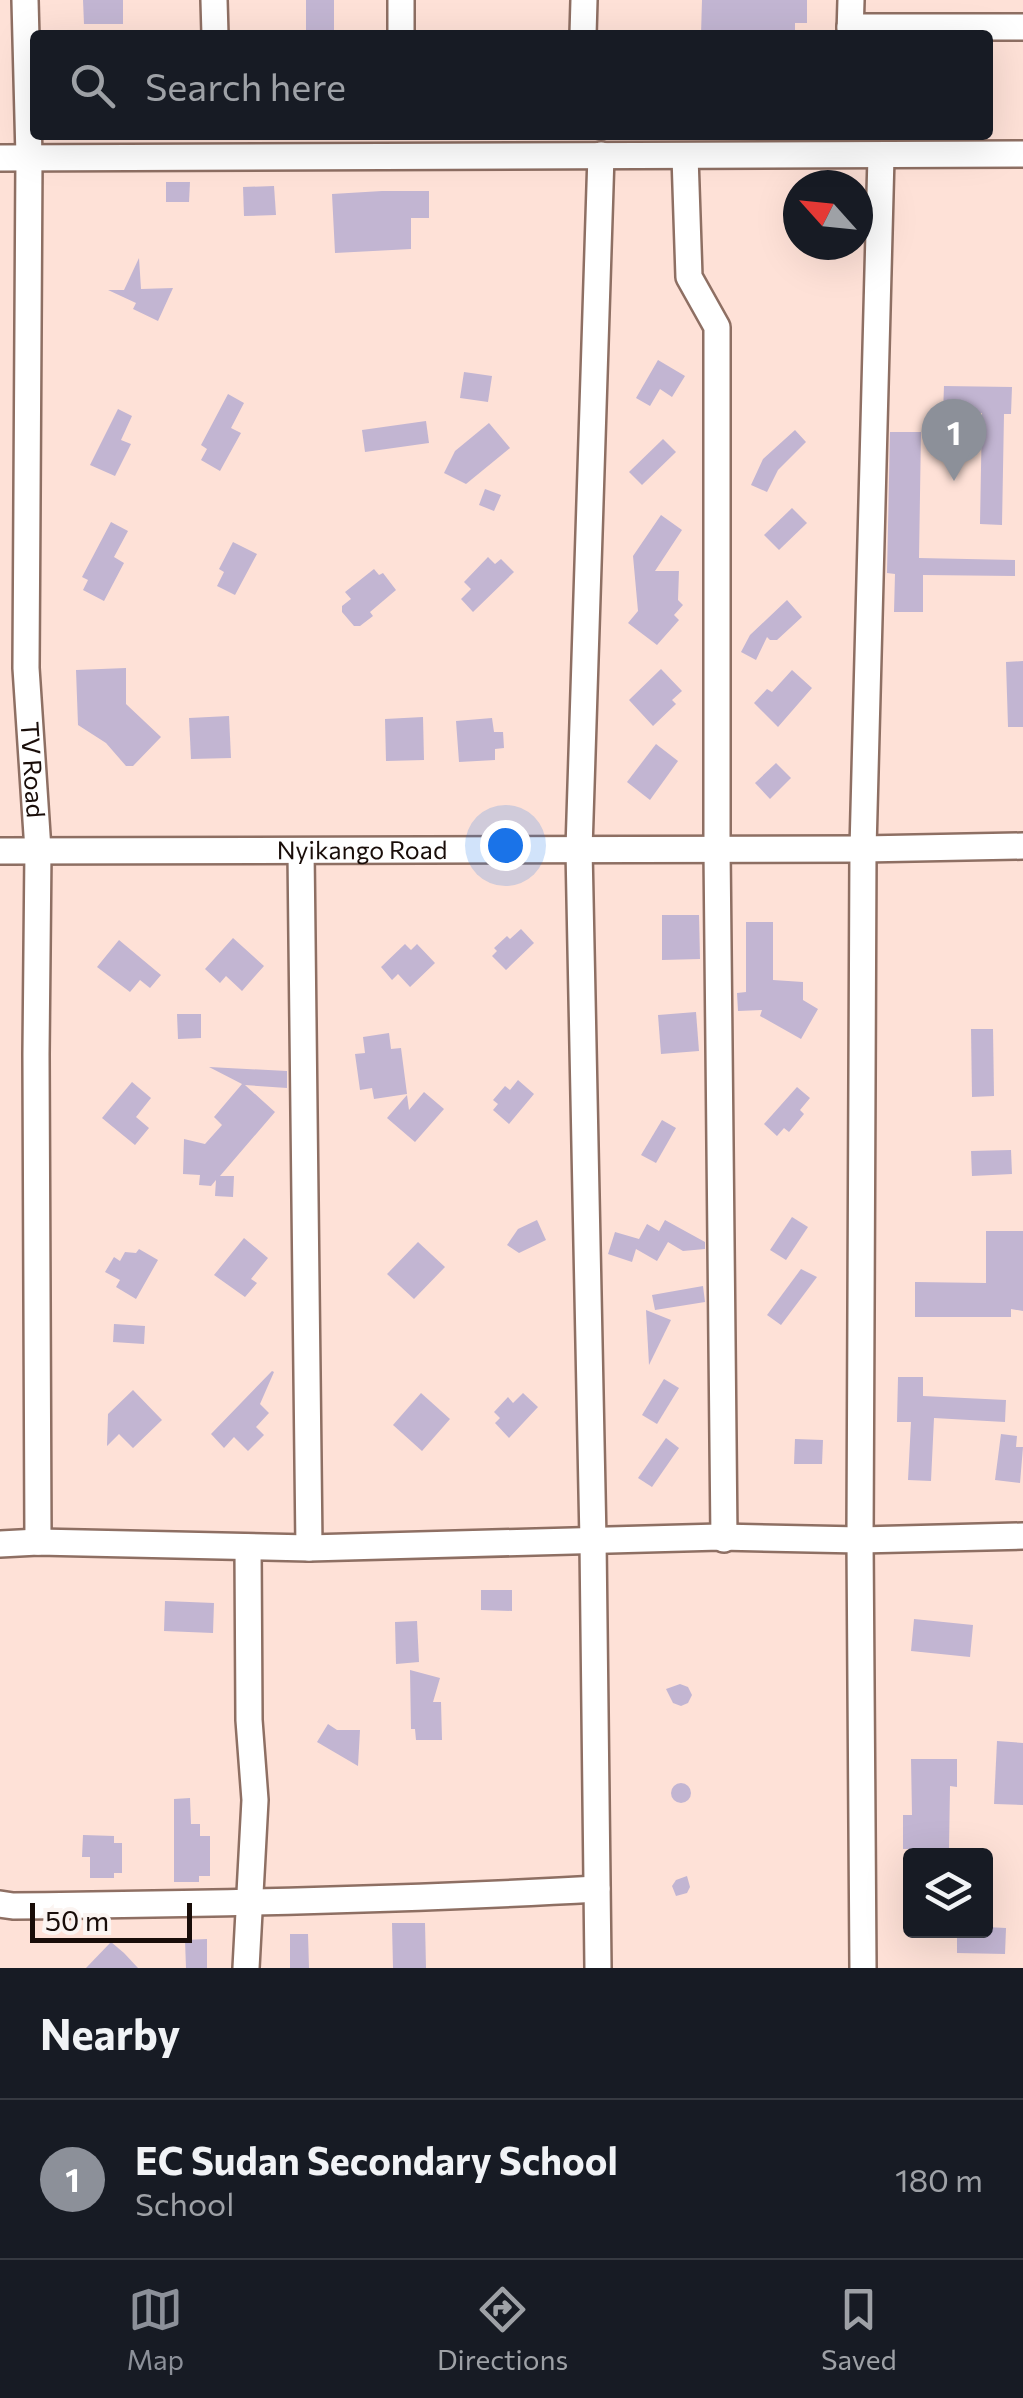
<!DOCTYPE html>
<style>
:root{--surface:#171b24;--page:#242831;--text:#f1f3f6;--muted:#9ea1a6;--line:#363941;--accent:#8c9099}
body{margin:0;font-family:Commissioner,sans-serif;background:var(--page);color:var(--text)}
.controls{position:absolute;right:30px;bottom:30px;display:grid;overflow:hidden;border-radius:10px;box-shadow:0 10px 40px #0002}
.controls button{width:90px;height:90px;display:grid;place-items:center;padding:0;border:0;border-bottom:2px solid var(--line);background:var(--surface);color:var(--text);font:50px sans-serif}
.compass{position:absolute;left:783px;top:170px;width:90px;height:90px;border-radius:50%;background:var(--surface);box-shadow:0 10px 40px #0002;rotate:297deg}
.scale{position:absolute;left:30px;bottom:25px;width:162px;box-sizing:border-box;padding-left:10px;border:5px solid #190d09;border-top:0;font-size:28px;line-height:35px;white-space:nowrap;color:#190d09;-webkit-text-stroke:8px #fbf4f1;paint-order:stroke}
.you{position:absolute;left:505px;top:845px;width:35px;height:35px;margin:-25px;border:8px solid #fff;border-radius:50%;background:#1a73e8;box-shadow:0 0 0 15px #1a73e833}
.badge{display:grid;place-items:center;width:65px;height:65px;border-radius:50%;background:var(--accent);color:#fff;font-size:32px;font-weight:700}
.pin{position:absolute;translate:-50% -82px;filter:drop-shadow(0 2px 5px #0008)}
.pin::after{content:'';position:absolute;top:52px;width:35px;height:30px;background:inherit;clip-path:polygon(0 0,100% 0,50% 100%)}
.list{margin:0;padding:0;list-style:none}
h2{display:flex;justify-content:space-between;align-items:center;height:130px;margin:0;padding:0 40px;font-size:42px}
h2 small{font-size:32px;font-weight:400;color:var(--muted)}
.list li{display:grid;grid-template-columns:65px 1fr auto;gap:30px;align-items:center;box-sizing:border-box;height:160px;padding:0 40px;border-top:2px solid var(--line)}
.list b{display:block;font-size:38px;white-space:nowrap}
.list p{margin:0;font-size:32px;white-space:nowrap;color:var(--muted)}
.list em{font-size:32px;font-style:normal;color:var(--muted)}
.icon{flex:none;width:55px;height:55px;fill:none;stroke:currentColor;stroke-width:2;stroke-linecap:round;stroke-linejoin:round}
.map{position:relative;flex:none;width:1023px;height:1968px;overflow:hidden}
.search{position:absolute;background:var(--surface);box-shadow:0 10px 40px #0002;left:30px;right:30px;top:30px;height:110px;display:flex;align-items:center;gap:25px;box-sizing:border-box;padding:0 35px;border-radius:10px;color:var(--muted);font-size:38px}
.sheet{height:290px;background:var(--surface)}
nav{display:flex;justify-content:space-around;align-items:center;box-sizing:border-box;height:140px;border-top:2px solid var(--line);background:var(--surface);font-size:28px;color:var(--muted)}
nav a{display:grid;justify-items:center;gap:5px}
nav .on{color:var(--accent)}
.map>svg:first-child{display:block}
</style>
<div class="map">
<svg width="1023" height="1968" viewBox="0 0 1023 1968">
<rect width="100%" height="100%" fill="#fee1d7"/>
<g fill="#c2b5d2">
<polygon points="83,0 123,0 123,24 84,24"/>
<rect x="306" y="0" width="28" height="30"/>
<polygon points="702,0 807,0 807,23 795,23 795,35 701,35"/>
<polygon points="166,182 190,182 189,202 166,202"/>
<polygon points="274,186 276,215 244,216 243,187"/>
<polygon points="382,191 429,191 429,218 411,218 411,249 335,253 332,194"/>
<polygon points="139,258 141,289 173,288 158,321 133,309 136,303 108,290 124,290"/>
<polygon points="658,360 685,376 672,397 660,389 650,406 636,398"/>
<polygon points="464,372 492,376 488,402 460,398"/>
<polygon points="944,386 1012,387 1011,414 1004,414 1002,525 980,524 982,413 943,413"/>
<polygon points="228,394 244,403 231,428 241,433 220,471 201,460 207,449 201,445"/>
<polygon points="118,409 132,416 121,440 131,444 115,476 90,465"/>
<polygon points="426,421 429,443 365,452 362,430"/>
<polygon points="489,423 510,448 466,484 444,473 455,451"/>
<polygon points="795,430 806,442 778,470 767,492 751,485 763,459"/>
<polygon points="890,432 921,432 919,558 1015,560 1015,576 923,575 923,612 894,612 895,574 887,573"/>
<polygon points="663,439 676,452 642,485 629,472"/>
<polygon points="485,489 501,495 494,511 479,505"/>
<polygon points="792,508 807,523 779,550 764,535"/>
<polygon points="661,515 682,530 655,571 679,571 678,600 683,605 674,615 679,620 657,645 628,623 638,611 633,556"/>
<polygon points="111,522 128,531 114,557 124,563 104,601 83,590 88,580 82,577"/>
<polygon points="233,542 257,554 235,595 217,586 224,572 219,569"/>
<polygon points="488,557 495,564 501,559 514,572 473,612 461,599 471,589 464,582"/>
<polygon points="374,569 379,575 383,573 396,590 370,612 373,616 360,626 354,626 342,612 342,606 351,599 345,592"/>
<polygon points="787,600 802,617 777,640 770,640 767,637 756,660 741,652 750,635"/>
<polygon points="1023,661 1023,727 1008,727 1006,662"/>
<polygon points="126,668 126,704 161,737 133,766 126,766 106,743 78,725 76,670"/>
<polygon points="661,669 682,691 672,700 676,704 653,726 629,700"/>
<polygon points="792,670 812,688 778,727 754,703 767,689 772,692"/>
<polygon points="229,716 231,758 191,759 189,718"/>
<polygon points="423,717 424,760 386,761 385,719"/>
<polygon points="492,718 494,732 503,732 504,748 495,749 495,760 459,762 456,721"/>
<polygon points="656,744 678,761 650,800 627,782"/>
<polygon points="776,763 791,778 770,799 755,783"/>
<polygon points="662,915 699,915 700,959 662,960"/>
<polygon points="746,922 773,922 773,980 803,982 803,1000 818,1009 801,1039 760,1016 762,1010 738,1011 737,993 746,992"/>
<polygon points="521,929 534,943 506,970 492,956 497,951 494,948 507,936 510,939"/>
<polygon points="233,938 264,966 242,991 226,976 220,983 205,969"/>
<polygon points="119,940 161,975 150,988 140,980 130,992 97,967"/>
<polygon points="405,944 411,950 417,944 435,963 410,987 398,974 392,980 381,967"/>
<polygon points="696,1012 699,1051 661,1054 658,1015"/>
<polygon points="177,1014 201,1014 201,1038 178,1039"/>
<polygon points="971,1029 993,1029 994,1096 972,1097"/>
<polygon points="389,1033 391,1049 401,1048 407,1094 374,1099 372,1088 360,1090 355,1054 365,1053 363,1037"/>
<polygon points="209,1067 287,1071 287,1088 245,1085 275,1112 220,1176 234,1176 233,1197 215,1196 216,1180 211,1186 199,1185 200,1175 183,1174 184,1139 205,1144 222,1125 214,1117 242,1084"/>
<polygon points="518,1080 534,1094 509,1124 493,1110 498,1104 493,1100 505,1086 510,1090"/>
<polygon points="132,1082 151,1098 136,1117 149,1128 135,1145 102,1118"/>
<polygon points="797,1087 810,1098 800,1110 804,1114 789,1132 784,1128 777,1136 764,1124"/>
<polygon points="424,1092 444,1109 415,1142 387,1118 407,1095 409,1110"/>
<polygon points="662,1120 676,1128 656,1163 641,1155"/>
<polygon points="1011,1150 1012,1174 972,1176 971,1151"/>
<polygon points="792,1217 808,1227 786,1260 770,1250"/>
<polygon points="537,1220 546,1240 519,1253 507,1245 518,1229"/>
<polygon points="665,1220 705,1242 705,1249 683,1251 668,1242 657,1261 636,1249 632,1262 608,1254 615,1232 639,1239 647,1224 659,1231"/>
<polygon points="986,1231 1023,1231 1023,1311 1011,1309 1011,1317 915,1317 915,1282 986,1283"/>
<polygon points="244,1238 268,1258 251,1279 257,1283 245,1297 214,1275"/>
<polygon points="418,1242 445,1267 414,1299 387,1274"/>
<polygon points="139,1249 158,1260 136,1299 116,1287 120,1280 105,1272 114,1257 120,1261 125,1252 136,1253"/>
<polygon points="801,1269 817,1277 781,1325 767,1315"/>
<polygon points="703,1286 705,1302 655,1310 652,1295"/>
<polygon points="646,1310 671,1320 649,1365"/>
<polygon points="114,1324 145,1326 144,1344 113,1342"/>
<polygon points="272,1371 274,1372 260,1404 269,1413 256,1427 264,1435 248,1451 234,1437 224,1448 211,1434"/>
<polygon points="898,1377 923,1377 923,1396 1006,1400 1005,1422 934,1418 931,1481 908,1480 911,1422 897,1422"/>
<polygon points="664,1379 679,1388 657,1424 642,1415"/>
<polygon points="133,1390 162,1420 133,1448 119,1434 107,1446 108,1414"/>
<polygon points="421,1393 450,1419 422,1451 393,1425"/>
<polygon points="523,1393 538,1407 509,1438 495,1423 500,1418 494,1412 508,1397 513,1403"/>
<polygon points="1001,1434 1017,1436 1016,1447 1023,1447 1020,1483 995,1480"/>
<polygon points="666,1438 679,1448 652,1487 638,1478"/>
<polygon points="795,1439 823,1440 822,1464 794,1464"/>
<polygon points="481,1590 512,1590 512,1611 481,1610"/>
<polygon points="165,1601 214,1603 213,1633 164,1631"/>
<polygon points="914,1619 973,1625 970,1657 911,1651"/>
<polygon points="417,1621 419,1662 396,1664 395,1622"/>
<polygon points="410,1670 440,1678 433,1702 441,1702 442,1740 416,1740 415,1729 411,1729"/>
<polygon points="680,1684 688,1687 692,1695 688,1703 681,1706 673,1703 666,1689"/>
<polygon points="328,1724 337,1730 360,1730 358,1766 317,1742"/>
<polygon points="997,1741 1023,1743 1023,1805 994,1804"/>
<polygon points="911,1759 957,1759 957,1787 950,1786 949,1849 903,1849 903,1815 912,1815"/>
<circle cx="681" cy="1793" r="10"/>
<polygon points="190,1798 191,1824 200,1824 200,1836 210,1836 210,1876 199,1876 199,1882 174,1882 174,1799"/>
<polygon points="83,1835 114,1836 114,1843 122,1843 122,1873 114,1873 114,1878 90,1878 90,1857 82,1857"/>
<polygon points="687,1876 690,1887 687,1893 676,1896 672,1886 676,1880"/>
<polygon points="392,1923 425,1923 426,1968 393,1968"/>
<polygon points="986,1927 1006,1928 1005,1954 957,1953 957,1930 986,1930"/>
<polygon points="290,1934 308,1934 309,1968 290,1968"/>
<polygon points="207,1939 207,1968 186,1968 185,1940"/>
<polygon points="111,1942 124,1953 138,1968 86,1968"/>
</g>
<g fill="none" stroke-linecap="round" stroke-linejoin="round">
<g stroke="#8e6f63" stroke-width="30">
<g id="minor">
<path id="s1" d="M25 0 29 157 26 668 38 850 36 1054 38 1542"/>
<polyline points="214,0 215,35"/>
<polyline points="401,0 401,35"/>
<polyline points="850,27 1023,27"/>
<polyline points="583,35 584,0"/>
<polyline points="850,35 851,0"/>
<polyline points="685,156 689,277 717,327 717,849 724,1539"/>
<polyline points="0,158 1023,154"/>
<path id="s2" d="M0 851 863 849 1023 846"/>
<polyline points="301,851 309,1548"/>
<polyline points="0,1544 38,1542 309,1548 720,1537 860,1540 1023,1536"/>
<path d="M0 1904 13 1906C208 1904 403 1900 597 1889"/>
<polyline points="246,1968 255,1800 249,1720 248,1547"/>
<polyline points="598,1968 593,1541 579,849 601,155"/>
<polyline points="863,1968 860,1540 863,849 881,156"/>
</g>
</g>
<use href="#minor" stroke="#fff" stroke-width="25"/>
</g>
<g text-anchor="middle" stroke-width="8" stroke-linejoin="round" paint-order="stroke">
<g font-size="25" fill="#190d09" stroke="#fbf4f1">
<text dy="9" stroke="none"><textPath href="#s1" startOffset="770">TV Road</textPath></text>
<text dy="9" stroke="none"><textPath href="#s2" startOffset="362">Nyikango Road</textPath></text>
</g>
</g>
</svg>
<div class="controls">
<button><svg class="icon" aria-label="layers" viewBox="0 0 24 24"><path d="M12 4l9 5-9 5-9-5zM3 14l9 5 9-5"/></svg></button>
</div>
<svg class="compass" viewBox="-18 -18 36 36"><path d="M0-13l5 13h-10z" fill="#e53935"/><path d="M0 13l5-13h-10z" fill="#9ea1a6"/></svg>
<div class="scale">50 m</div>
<div class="you"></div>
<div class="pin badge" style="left:954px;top:481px">1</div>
<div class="search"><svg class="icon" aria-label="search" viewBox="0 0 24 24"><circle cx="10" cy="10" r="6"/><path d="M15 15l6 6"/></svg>Search here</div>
</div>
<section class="sheet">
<h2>Nearby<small></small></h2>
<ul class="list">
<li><span class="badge">1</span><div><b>EC Sudan Secondary School</b><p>School</p></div><em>180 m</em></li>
</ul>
</section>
<nav>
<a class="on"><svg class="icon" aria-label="map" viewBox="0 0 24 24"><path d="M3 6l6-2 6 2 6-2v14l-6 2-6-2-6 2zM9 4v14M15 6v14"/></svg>Map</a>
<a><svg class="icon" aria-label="directions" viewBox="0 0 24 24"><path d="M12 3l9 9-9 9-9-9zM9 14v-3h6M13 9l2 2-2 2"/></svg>Directions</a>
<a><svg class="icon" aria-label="saved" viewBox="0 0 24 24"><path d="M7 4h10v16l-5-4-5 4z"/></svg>Saved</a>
</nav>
